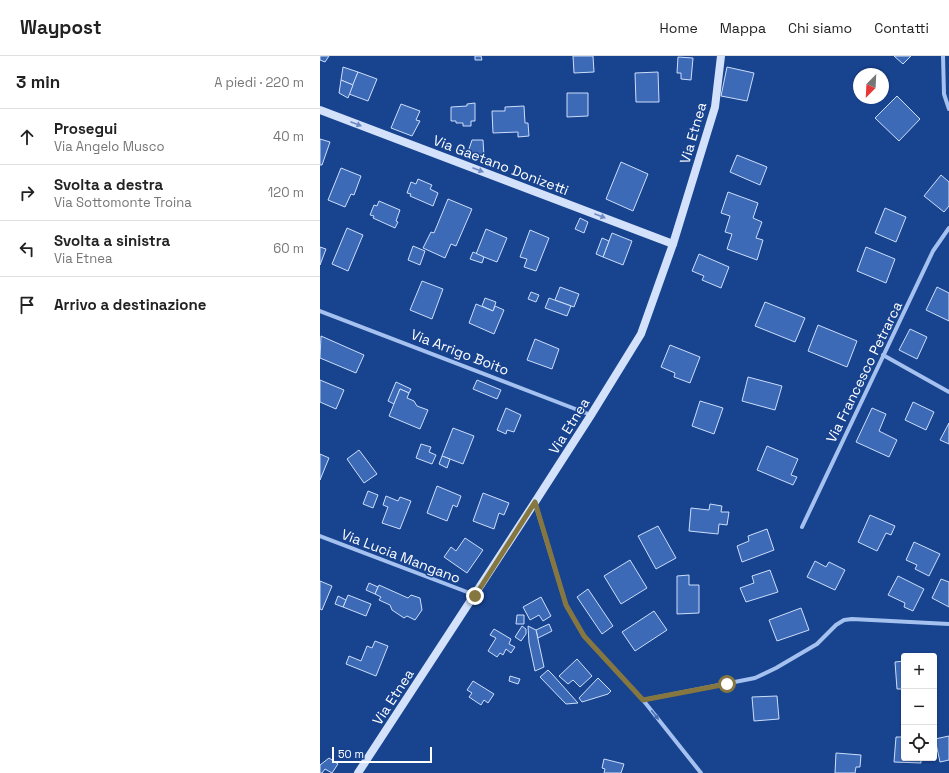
<!DOCTYPE html>
<html lang="it">
<meta charset="utf-8">
<style>
:root{--surface:#fff;--page:#f6f6f6;--text:#222;--muted:#767676;--line:#e0e0e0}
body{margin:0;font-family:"Space Grotesk",sans-serif;background:var(--page);color:var(--text)}
.controls{position:absolute;right:12px;bottom:12px;display:grid;overflow:hidden;border-radius:4px;box-shadow:0 1px 3px #0004}
.controls button{width:36px;height:36px;display:grid;place-items:center;padding:0;border:0;border-bottom:1px solid var(--line);background:var(--surface);color:var(--text);font:20px sans-serif}
.compass{position:absolute;left:533px;top:12px;width:36px;height:36px;border-radius:50%;background:var(--surface);box-shadow:0 1px 3px #0004;rotate:204deg}
.scale{position:absolute;left:12px;bottom:10px;width:100px;box-sizing:border-box;padding-left:4px;border:2px solid #fff;border-top:0;font-size:11px;line-height:14px;white-space:nowrap;color:#fff;-webkit-text-stroke:3px #18438f;paint-order:stroke}
.stop{position:absolute;width:12px;height:12px;margin:-9px;border:3px solid #85773f;border-radius:50%;background:#fff}
.stop.end{background:#85773f;border-color:#fff;box-shadow:0 1px 4px #0008}
.list{margin:0;padding:0;list-style:none}
h2{display:flex;justify-content:space-between;align-items:center;height:52px;margin:0;padding:0 16px;font-size:17px}
h2 small{font-size:13px;font-weight:400;color:var(--muted)}
.list li{display:grid;grid-template-columns:26px 1fr auto;gap:12px;align-items:center;box-sizing:border-box;height:56px;padding:0 16px;border-top:1px solid var(--line)}
.list b{display:block;font-size:15px;white-space:nowrap}
.list p{margin:0;font-size:13px;white-space:nowrap;color:var(--muted)}
.list em{font-size:13px;font-style:normal;color:var(--muted)}
.icon{flex:none;width:22px;height:22px;fill:none;stroke:currentColor;stroke-width:2;stroke-linecap:round;stroke-linejoin:round}
.map{position:relative;flex:none;width:629px;height:717px;overflow:hidden}
header{display:flex;align-items:center;gap:24px;box-sizing:border-box;height:56px;padding:0 20px;background:var(--surface);border-bottom:1px solid var(--line)}
header strong{font-size:19px}
nav{display:flex;gap:22px;margin-inline-start:auto;font-size:14px}
main{display:flex}
aside{flex:1;background:var(--surface)}
.map>svg:first-child{display:block}
</style>
<header>
<strong>Waypost</strong>
<nav><a>Home</a><a>Mappa</a><a>Chi siamo</a><a>Contatti</a></nav>
</header>
<main>
<aside>
<h2>3 min<small>A piedi · 220 m</small></h2>
<ul class="list">
<li><svg class="icon" aria-label="ahead" viewBox="0 0 24 24"><path d="M12 20V5M6 11l6-6 6 6"/></svg><div><b>Prosegui</b><p>Via Angelo Musco</p></div><em>40 m</em></li>
<li><svg class="icon" aria-label="right" viewBox="0 0 24 24"><path d="M7 20v-9h11M14 6l5 5-5 5"/></svg><div><b>Svolta a destra</b><p>Via Sottomonte Troina</p></div><em>120 m</em></li>
<li><svg class="icon" aria-label="left" viewBox="0 0 24 24"><path d="M17 20v-9H6M10 6l-5 5 5 5"/></svg><div><b>Svolta a sinistra</b><p>Via Etnea</p></div><em>60 m</em></li>
<li><svg class="icon" aria-label="arrive" viewBox="0 0 24 24"><path d="M6 21V4h12l-3 4 3 4H6"/></svg><div><b>Arrivo a destinazione</b></div></li>
</ul>
</aside>
<div class="map">
<svg width="629" height="717" viewBox="0 0 629 717">
<rect width="100%" height="100%" fill="#18438f"/>
<g fill="#3d6ab6" stroke="#ccdefb">
<polygon points="0,0 9,0 5,6 0,4"/>
<polygon points="155,0 161,0 162,4 155,4"/>
<polygon points="253,0 273,0 274,16 254,17"/>
<polygon points="574,0 591,0 583,8"/>
<polygon points="358,1 373,2 371,24 361,23 361,17 357,17"/>
<polygon points="23,11 38,16 33,29 21,24"/>
<polygon points="407,11 434,17 427,45 401,40"/>
<polygon points="38,16 57,23 48,45 29,38"/>
<polygon points="338,16 339,46 316,46 315,17"/>
<polygon points="21,24 33,29 28,42 19,37"/>
<polygon points="247,37 268,37 268,60 247,61"/>
<polygon points="577,40 600,63 579,85 555,62"/>
<polygon points="155,47 155,65 151,65 151,70 143,70 143,67 136,67 136,65 131,65 131,51 147,50 147,48"/>
<polygon points="81,48 100,55 96,64 100,65 92,80 71,72"/>
<polygon points="204,50 205,67 208,67 209,80 198,81 198,76 173,77 172,55 185,55 185,51"/>
<polygon points="0,83 10,86 2,109 0,109"/>
<polygon points="152,84 163,84 164,101 148,96"/>
<polygon points="417,99 447,111 440,129 410,116"/>
<polygon points="301,106 328,118 313,155 286,143"/>
<polygon points="21,112 41,120 34,139 31,138 25,151 8,144"/>
<polygon points="621,119 629,126 629,150 624,156 604,140"/>
<polygon points="98,123 112,129 110,133 118,137 113,150 90,140 91,138 87,137 91,126 96,128"/>
<polygon points="408,136 438,147 433,162 442,166 436,182 443,184 437,204 407,193 412,178 405,176 410,160 401,157"/>
<polygon points="128,143 152,153 136,190 131,188 125,202 103,192 111,176 114,177"/>
<polygon points="59,145 80,154 76,165 78,166 75,172 53,162 54,160 50,159 54,149 57,150"/>
<polygon points="565,152 586,161 576,186 555,177"/>
<polygon points="260,162 268,166 264,177 255,173"/>
<polygon points="27,172 43,179 28,215 12,208"/>
<polygon points="166,173 187,182 177,206 156,198"/>
<polygon points="210,174 229,182 216,215 204,211 207,203 200,201"/>
<polygon points="292,177 312,185 303,209 283,201"/>
<polygon points="282,182 289,185 283,201 276,198"/>
<polygon points="93,190 105,195 100,209 88,204"/>
<polygon points="0,191 6,193 0,209"/>
<polygon points="546,191 575,203 566,227 537,215"/>
<polygon points="153,196 164,201 162,207 150,203"/>
<polygon points="379,198 409,211 401,232 382,224 384,220 372,215"/>
<polygon points="102,225 123,233 112,263 90,254"/>
<polygon points="240,231 259,238 254,251 235,244"/>
<polygon points="617,231 629,237 629,265 606,254"/>
<polygon points="211,236 219,239 216,246 208,243"/>
<polygon points="165,242 176,246 173,255 162,250"/>
<polygon points="229,242 251,250 247,260 225,252"/>
<polygon points="445,246 485,262 475,286 435,270"/>
<polygon points="156,248 173,255 175,250 184,254 174,278 149,267"/>
<polygon points="498,269 537,285 527,311 488,295"/>
<polygon points="590,273 607,281 597,303 579,294"/>
<polygon points="1,280 44,299 36,317 0,302"/>
<polygon points="215,283 239,293 232,313 207,304"/>
<polygon points="350,289 380,301 370,327 354,321 355,317 341,311"/>
<polygon points="428,321 462,330 455,354 422,345"/>
<polygon points="0,324 24,334 16,353 0,346"/>
<polygon points="157,324 181,334 177,343 153,333"/>
<polygon points="76,326 91,333 89,337 80,333 74,348 68,345"/>
<polygon points="80,333 89,337 87,342 94,345 97,350 108,354 100,373 69,360"/>
<polygon points="380,345 403,352 394,378 372,370"/>
<polygon points="593,346 614,356 606,374 585,364"/>
<polygon points="186,352 201,359 194,376 187,374 186,378 177,374"/>
<polygon points="552,352 566,358 559,375 577,384 569,401 536,386"/>
<polygon points="629,367 629,388 620,384"/>
<polygon points="133,372 154,380 143,408 122,400"/>
<polygon points="101,388 111,391 109,396 116,399 112,408 96,402"/>
<polygon points="447,390 478,403 471,419 477,421 473,429 437,414"/>
<polygon points="39,394 57,418 44,427 27,403"/>
<polygon points="0,398 9,402 0,424"/>
<polygon points="122,400 130,403 127,412 119,408"/>
<polygon points="117,430 141,440 137,451 133,449 127,465 107,457"/>
<polygon points="48,435 58,439 53,452 43,448"/>
<polygon points="163,437 189,447 184,459 179,457 174,473 153,465"/>
<polygon points="66,440 78,445 80,441 91,445 80,473 62,467 68,451 63,449"/>
<polygon points="390,448 402,450 401,456 409,456 407,469 399,468 398,478 369,475 371,452 389,454"/>
<polygon points="550,459 575,470 571,479 566,477 557,495 538,486"/>
<polygon points="338,470 356,502 336,513 318,480"/>
<polygon points="447,473 454,494 422,506 417,490 429,485 428,480"/>
<polygon points="145,482 163,494 147,517 124,501 131,491 136,495"/>
<polygon points="594,486 620,498 609,520 595,513 597,509 586,504"/>
<polygon points="310,504 327,532 301,548 284,520"/>
<polygon points="495,505 506,511 509,506 525,514 515,534 487,521"/>
<polygon points="450,514 458,536 426,546 420,532 434,527 432,520"/>
<polygon points="369,519 369,529 379,529 379,557 357,558 357,520"/>
<polygon points="578,520 604,533 593,555 584,551 585,547 568,539"/>
<polygon points="621,523 629,526 629,551 612,542"/>
<polygon points="0,525 12,530 2,554 0,553"/>
<polygon points="49,527 58,531 55,538 46,534"/>
<polygon points="59,529 88,542 91,539 100,542 102,554 95,564 87,560 84,562 72,554 70,549 59,544 61,541 55,538"/>
<polygon points="268,533 293,570 282,578 257,541"/>
<polygon points="28,539 51,548 46,560 23,551"/>
<polygon points="18,540 26,544 23,551 15,548"/>
<polygon points="221,541 231,560 223,565 219,559 210,564 203,551"/>
<polygon points="481,552 489,574 457,585 449,564"/>
<polygon points="334,555 347,574 315,595 302,576"/>
<polygon points="197,559 204,559 204,568 196,568"/>
<polygon points="229,568 232,575 218,582 216,574"/>
<polygon points="202,570 206,573 206,578 201,585 195,581"/>
<polygon points="208,570 216,574 224,611 215,615 209,587"/>
<polygon points="174,573 191,583 189,588 195,591 191,597 186,593 183,599 180,597 177,601 168,595 176,582 170,579"/>
<polygon points="55,585 68,590 56,620 26,608 29,600 41,605 47,590 52,592"/>
<polygon points="257,603 272,620 260,631 253,624 248,628 239,620"/>
<polygon points="584,605 584,633 577,633 575,606"/>
<polygon points="228,614 232,618 258,647 246,648 220,621"/>
<polygon points="190,620 200,623 198,628 189,625"/>
<polygon points="278,622 291,635 288,638 262,646 259,642"/>
<polygon points="153,625 174,638 168,647 164,644 161,649 149,641 152,637 147,634"/>
<polygon points="457,640 459,663 434,665 432,641"/>
<polygon points="629,680 629,704 620,706 615,683"/>
<polygon points="576,681 584,681 584,702 601,702 601,707 574,706"/>
<polygon points="516,697 541,699 540,711 536,711 535,717 515,717"/>
<polygon points="9,702 18,708 12,717 5,713 2,717 0,717 0,709"/>
<polygon points="284,703 304,708 301,717 284,717 285,713 282,712"/>
</g>
<g fill="none" stroke-linecap="round" stroke-linejoin="round">
<g stroke="#a5c1ef" stroke-width="4">
<polyline points="623,0 624,38 629,53"/>
<polyline points="0,255 271,359"/>
<polyline points="563,299 629,336"/>
<polyline points="215,447 246,549 264,580 323,644 381,717"/>
<polyline points="482,471 613,195 629,172"/>
<polyline points="0,480 155,539"/>
<polyline points="323,644 435,622 456,612 497,588 516,569 524,564 532,563 629,568"/>
</g>
<g stroke="#d3e1fb" stroke-width="8">
<polyline points="0,54 353,188"/>
<polyline points="38,717 215,446 271,359 321,278 353,188 395,51 401,0"/>
</g>
</g>
<defs><path id="oneway-solid" d="M-6-.8H1V-3.2L6.5 0L1 3.2V.8H-6Z"/></defs>
<g fill="#6c8ac0">
<use href="#oneway-solid" transform="translate(36 68) rotate(21)"/>
<use href="#oneway-solid" transform="translate(158 114) rotate(21)"/>
<use href="#oneway-solid" transform="translate(280 160) rotate(21)"/>
</g>
<use fill="#496fb1" href="#oneway-solid" transform="translate(335 659) rotate(52)"/>
<g fill="none" stroke-linecap="round" stroke-linejoin="round">
<polyline stroke="#85773f" stroke-width="5" points="155,540 215,446 246,549 264,580 323,644 407,628"/>
</g>
<g text-anchor="middle" stroke-width="3" stroke-linejoin="round" paint-order="stroke">
<g font-size="14" fill="#fff" stroke="#18438f">
<text transform="translate(373 77) rotate(-74)" y="5">Via Etnea</text>
<text transform="translate(181 109) rotate(21)" y="5">Via Gaetano Donizetti</text>
<text transform="translate(140 296) rotate(21)" y="5">Via Arrigo Boito</text>
<text transform="translate(544 316) rotate(-64)" y="5">Via Francesco Petrarca</text>
<text transform="translate(249 370) rotate(-58)" y="5">Via Etnea</text>
<text transform="translate(81 500) rotate(21)" y="5">Via Lucia Mangano</text>
<text transform="translate(73 641) rotate(-57)" y="5">Via Etnea</text>
</g>
</g>
</svg>
<div class="controls">
<button>+</button>
<button>−</button>
<button><svg class="icon" aria-label="locate" viewBox="0 0 24 24"><circle cx="12" cy="12" r="6"/><path d="M12 2v4M12 18v4M2 12h4M18 12h4"/></svg></button>
</div>
<svg class="compass" viewBox="-18 -18 36 36"><path d="M0-13l5 13h-10z" fill="#e53935"/><path d="M0 13l5-13h-10z" fill="#767676"/></svg>
<div class="scale">50 m</div>
<div class="stop" style="left:407px;top:628px"></div>
<div class="stop end" style="left:155px;top:540px"></div>
</div>
</main>
